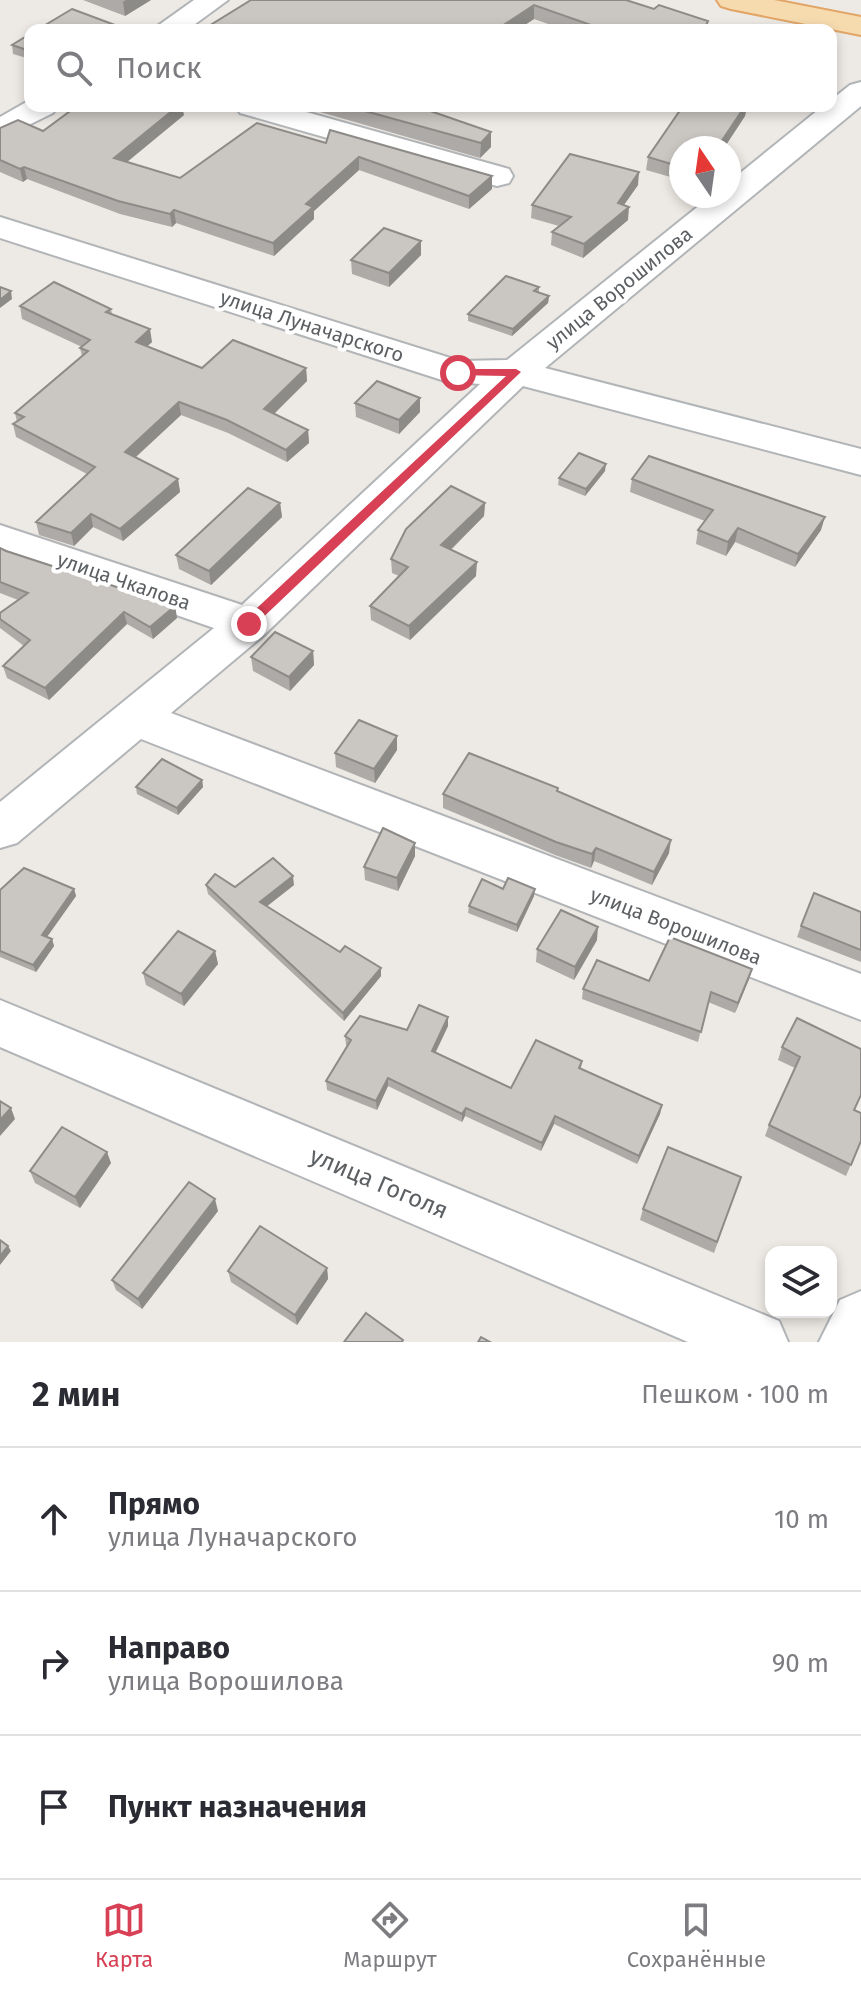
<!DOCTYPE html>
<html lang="ru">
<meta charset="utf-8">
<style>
:root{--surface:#fff;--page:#f7f7f7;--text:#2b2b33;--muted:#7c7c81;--line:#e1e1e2;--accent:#d74055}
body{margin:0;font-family:"Fira Sans",sans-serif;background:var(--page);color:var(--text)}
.controls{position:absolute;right:24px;bottom:24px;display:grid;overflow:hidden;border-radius:16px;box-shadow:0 4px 12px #0003}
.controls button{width:72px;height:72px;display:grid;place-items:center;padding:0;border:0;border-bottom:2px solid var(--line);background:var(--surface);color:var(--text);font:40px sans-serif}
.compass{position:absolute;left:669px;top:136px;width:72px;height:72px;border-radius:50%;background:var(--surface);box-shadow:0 4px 12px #0003;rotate:347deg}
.stop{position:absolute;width:24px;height:24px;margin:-18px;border:6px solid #d74055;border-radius:50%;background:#fff}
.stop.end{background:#d74055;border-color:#fff;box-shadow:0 2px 8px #0008}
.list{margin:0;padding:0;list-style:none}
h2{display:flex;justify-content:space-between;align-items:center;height:104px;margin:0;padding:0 32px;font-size:34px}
h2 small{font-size:26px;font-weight:400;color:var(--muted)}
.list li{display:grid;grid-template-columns:52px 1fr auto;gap:24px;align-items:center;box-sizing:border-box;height:144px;padding:0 32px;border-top:2px solid var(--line)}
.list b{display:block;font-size:30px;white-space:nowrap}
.list p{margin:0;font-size:26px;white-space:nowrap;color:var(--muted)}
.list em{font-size:26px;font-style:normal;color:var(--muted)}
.icon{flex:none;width:44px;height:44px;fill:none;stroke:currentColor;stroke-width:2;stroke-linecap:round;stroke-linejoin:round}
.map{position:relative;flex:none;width:861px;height:1342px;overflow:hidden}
.search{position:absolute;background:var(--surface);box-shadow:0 4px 12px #0003;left:24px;right:24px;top:24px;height:88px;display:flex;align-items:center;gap:20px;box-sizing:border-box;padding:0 28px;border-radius:16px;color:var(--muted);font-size:30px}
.sheet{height:536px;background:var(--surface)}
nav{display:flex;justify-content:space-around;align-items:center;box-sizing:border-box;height:112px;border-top:2px solid var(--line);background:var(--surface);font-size:22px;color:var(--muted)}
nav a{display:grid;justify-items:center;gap:4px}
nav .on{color:var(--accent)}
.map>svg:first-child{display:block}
</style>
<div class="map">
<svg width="861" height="1342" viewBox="0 0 861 1342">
<rect width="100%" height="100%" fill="#ede9e4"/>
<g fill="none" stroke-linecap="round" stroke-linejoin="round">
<g stroke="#b1b5b7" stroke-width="4">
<g id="minor">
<polygon points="194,0 228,0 187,30 152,30"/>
<polygon points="861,82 861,106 545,368 861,449 861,475 523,386 264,635 171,713 861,974 861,1020 141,739 17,843 0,848 0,802 214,628 0,554 0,525 242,605 480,384 445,381 0,238 0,217 460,361 507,360 711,196 729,196 729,182 823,106 831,106 831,100 850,85"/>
<polygon points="30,100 30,106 57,106 53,113 0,139 0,117"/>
<polygon points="236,106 285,106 509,169 513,176 509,183 497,186 485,183 240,113"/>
<polygon points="0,1000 779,1321 788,1342 688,1342 0,1047"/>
<polygon points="861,1291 861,1342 819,1342 840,1300"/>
</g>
</g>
<g stroke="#e2a567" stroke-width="4">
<polygon id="major" points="717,0 774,0 861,17 861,35 731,9 721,6"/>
</g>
<use href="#minor" fill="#fff" fill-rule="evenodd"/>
<use href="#major" fill="#f6dbaf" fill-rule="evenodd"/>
</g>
<g fill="#aeaaa7">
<polygon points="83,0 151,0 125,16"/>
<polygon points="251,0 626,0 707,30 565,30 534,19 517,30 204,30"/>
<polygon points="30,34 30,59 13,54 12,45"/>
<polygon points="299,106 416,106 491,147 480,158"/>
<polygon points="683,106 747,106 745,116 724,148 681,148 681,180 646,170 648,157"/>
<polygon points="184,115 127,162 180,178 326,143 492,176 492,189 469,209 359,170 314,211 314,219 274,256 176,223 172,227 120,214 27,179 23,182 0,172 0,128 43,131"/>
<polygon points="638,185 624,205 628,220 583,258 551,245 552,232 559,226 531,218 532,205"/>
<polygon points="421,241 421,255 389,287 352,274 351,260"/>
<polygon points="539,287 539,293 549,296 548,303 512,336 468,321 468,314"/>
<polygon points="20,306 111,309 112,314 152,342 147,346 202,368 306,368 307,381 274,413 308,430 309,443 287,462 228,433 181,415 136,457 178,479 180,492 123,541 93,527 74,546 39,535 36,522 87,474 16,437 13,424 17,422 15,413 82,356 80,348 82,347 22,319"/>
<polygon points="355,403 420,412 399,434 356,417"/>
<polygon points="605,471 585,496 558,485 559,478"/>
<polygon points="632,479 821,530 795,567 735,542 726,556 696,544 698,530 705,521 630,492"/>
<polygon points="280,503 282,517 211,585 179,569 176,555"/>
<polygon points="485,503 484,516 451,550 476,576 410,640 371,620 370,606 399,576 392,573 391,559"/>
<polygon points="0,548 175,606 177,618 153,639 127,624 49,700 7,678 3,666 24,646 0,628 0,613 18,600 0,593"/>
<polygon points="313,651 314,665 290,691 253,671 251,657"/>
<polygon points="397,750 375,783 336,767 335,753"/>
<polygon points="202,780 203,787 178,815 137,794 136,787"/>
<polygon points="558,792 669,853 652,885 594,861 591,868 555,855 443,808 443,794"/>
<polygon points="415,843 415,856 398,891 365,880 364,867"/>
<polygon points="206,885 235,887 294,885 267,906 340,952 381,968 381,976 344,1021 208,894"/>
<polygon points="74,889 76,896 47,937 52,939 54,946 36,972 0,957 0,890"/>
<polygon points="503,889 534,896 517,932 468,913 469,906"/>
<polygon points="861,912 861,962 797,937 801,926"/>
<polygon points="597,940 574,980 536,962 537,949"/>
<polygon points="215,951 218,964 184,1006 146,985 143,973"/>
<polygon points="749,979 735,1013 708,1002 698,1042 582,999 583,989 649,981"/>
<polygon points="448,1017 448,1026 435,1053 511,1088 582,1061 581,1068 662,1105 660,1114 637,1164 554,1124 541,1151 465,1116 462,1122 388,1086 377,1110 327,1090 326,1081 347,1046 346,1045 345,1036 407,1030"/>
<polygon points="797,1018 855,1110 861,1141 846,1176 765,1136 769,1125 795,1068 778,1060 782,1047"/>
<polygon points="111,1163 80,1208 35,1183 30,1171"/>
<polygon points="741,1177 714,1253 640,1220 643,1209"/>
<polygon points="218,1211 142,1309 116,1290 112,1280"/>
<polygon points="327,1268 328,1279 297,1325 231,1282 228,1271"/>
</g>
<g fill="#8d8b88">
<polygon points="126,0 151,0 125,16 123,2"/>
<polygon points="534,5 534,19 517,30 496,30"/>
<polygon points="178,106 182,106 184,115 116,171 114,158"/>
<polygon points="745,106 747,106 745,116 724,148 719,148 719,145"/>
<polygon points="491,132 491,147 480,158 481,143"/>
<polygon points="359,157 359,170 314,211 314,219 274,256 273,243 306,204"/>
<polygon points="24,167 27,179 23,182 20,169"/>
<polygon points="639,172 638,185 616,216 618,203"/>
<polygon points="492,176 492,189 469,209 469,196"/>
<polygon points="629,207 628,220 583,258 584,244"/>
<polygon points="174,210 176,223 172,227 170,214"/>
<polygon points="421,241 421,255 389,287 389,273"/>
<polygon points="11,291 12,299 0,308 0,300"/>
<polygon points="549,296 548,303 512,336 513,329"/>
<polygon points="150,329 152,342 138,355 136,342"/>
<polygon points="306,368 307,381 266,422 264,409"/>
<polygon points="420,398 420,412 399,434 399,420"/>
<polygon points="179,402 181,415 128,464 125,452"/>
<polygon points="308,430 309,443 287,462 286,450"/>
<polygon points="606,464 605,471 585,496 586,489"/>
<polygon points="178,479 180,492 123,541 120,529"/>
<polygon points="280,503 282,517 211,585 209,571"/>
<polygon points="485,503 484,516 441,559 441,545"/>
<polygon points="91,514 93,527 74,546 71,533"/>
<polygon points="825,517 821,530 795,567 798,554"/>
<polygon points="738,528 735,542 726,556 728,542"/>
<polygon points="477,562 476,576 410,640 409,626"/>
<polygon points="175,606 177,618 153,639 150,627"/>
<polygon points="124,612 127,624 49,700 45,688"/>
<polygon points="313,651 314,665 290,691 289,677"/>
<polygon points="397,736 397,750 375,783 374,769"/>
<polygon points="202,780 203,787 178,815 177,808"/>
<polygon points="671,840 669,853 652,885 654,872"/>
<polygon points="415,843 415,856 398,891 397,878"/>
<polygon points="596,848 594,861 591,868 592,854"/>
<polygon points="293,876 294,885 261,911 260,902"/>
<polygon points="74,889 76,896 44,941 42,935"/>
<polygon points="535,889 534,896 517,932 517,925"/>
<polygon points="598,927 597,940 574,980 575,967"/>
<polygon points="52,939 54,946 36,972 33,965"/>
<polygon points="215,951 218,964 184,1006 181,994"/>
<polygon points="381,968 381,976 344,1021 343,1013"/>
<polygon points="752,969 749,979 735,1013 738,1003"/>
<polygon points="448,1017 448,1026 432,1060 432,1051"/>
<polygon points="388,1078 388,1086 377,1110 376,1101"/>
<polygon points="662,1105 660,1114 637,1164 639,1156"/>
<polygon points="11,1108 15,1119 0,1136 0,1120"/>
<polygon points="466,1108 465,1116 462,1122 462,1114"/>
<polygon points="555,1116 554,1124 541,1151 542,1143"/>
<polygon points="107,1152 111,1163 80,1208 75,1197"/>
<polygon points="215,1199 218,1211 142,1309 138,1299"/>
<polygon points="8,1246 11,1251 0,1265 0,1256"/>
<polygon points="327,1268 328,1279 297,1325 295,1315"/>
</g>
<g fill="#cac6c2" stroke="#8d8b88" stroke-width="2">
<polygon points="251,0 626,0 654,9 659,5 708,21 704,30 605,30 534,5 496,30 204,29"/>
<polygon points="72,9 115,25 107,30 37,30"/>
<polygon points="30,34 30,51 12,45"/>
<polygon points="77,106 178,106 114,158 180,178 257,123 326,143 330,130 492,176 469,196 359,157 306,204 313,207 273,243 174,210 170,214 118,201 24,167 20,169 0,160 0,128 18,120 43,131"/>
<polygon points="347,106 416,106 491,132 481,143"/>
<polygon points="683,106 745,106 719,145 711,143 706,148 681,148 681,167 648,157"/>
<polygon points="570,154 639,172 618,203 629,207 584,244 552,232 571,217 532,205"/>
<polygon points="384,228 421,241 389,273 351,260"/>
<polygon points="506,276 539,287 534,291 549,296 513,329 468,314"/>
<polygon points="54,282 111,309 106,312 150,329 136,342 202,368 233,340 306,368 264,409 308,430 286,450 227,420 179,402 125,452 178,479 120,529 91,514 71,533 36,522 95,467 13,424 24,417 15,413 88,351 80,348 90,340 20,306"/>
<polygon points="0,287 11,291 0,300"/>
<polygon points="377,381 420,398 399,420 355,403"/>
<polygon points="579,453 606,464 586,489 559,478"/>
<polygon points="649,456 825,517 798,554 738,528 728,542 698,530 713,510 632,479"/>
<polygon points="451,486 485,503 441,545 477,562 409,626 370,606 408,567 391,559 406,529"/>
<polygon points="248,488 280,503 209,571 176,555"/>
<polygon points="0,548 6,551 175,606 150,627 124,612 45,688 3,666 30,640 0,619 0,613 28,593 0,582"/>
<polygon points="275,632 313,651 289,677 251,657"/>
<polygon points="359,720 397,736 374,769 335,753"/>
<polygon points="469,753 558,788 557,791 671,840 654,872 596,848 592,854 556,842 443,794"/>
<polygon points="162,759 202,780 177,808 136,787"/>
<polygon points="383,828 415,843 397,878 364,867"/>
<polygon points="273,858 293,876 260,902 340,952 345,946 381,968 343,1013 206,885 215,874 235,887"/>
<polygon points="24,868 74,889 42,935 52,939 33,965 0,951 0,890"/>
<polygon points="508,878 535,889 517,925 469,906 482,879 503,889"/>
<polygon points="814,893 861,912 861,950 801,926"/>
<polygon points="561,910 598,927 575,967 537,949"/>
<polygon points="178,931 215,951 181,994 143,973"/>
<polygon points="670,937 752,969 738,1003 711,992 701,1032 583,989 597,960 649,981"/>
<polygon points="419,1005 448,1017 432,1051 511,1088 536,1040 582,1061 579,1068 662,1105 639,1156 555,1116 542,1143 466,1108 462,1114 388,1078 376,1101 326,1081 351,1040 345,1036 360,1016 407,1030"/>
<polygon points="797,1018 861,1049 861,1095 854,1110 861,1113 861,1141 851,1165 769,1125 800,1057 782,1047"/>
<polygon points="0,1101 11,1108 0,1120"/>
<polygon points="62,1127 107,1152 75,1197 30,1171"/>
<polygon points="668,1147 741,1177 717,1242 643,1209"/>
<polygon points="189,1182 215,1199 138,1299 112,1280"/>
<polygon points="260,1226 327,1268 295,1315 228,1271"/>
<polygon points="0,1240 8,1246 0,1256"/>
<polygon points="366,1313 403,1340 402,1342 344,1342"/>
<polygon points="481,1337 490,1342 478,1342"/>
</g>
<polygon fill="#d74055" points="458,369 516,369 521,372 253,627 244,627 244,620 506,376 454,375"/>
<g text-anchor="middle" stroke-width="8" stroke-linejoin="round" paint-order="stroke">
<g font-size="20" fill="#5c6063" stroke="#fff">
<text transform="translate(619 288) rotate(-39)" y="7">улица Ворошилова</text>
<text transform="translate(312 326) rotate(18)" y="7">улица Луначарского</text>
<text transform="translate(124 581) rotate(19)" y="7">улица Чкалова</text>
<text transform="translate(676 926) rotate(21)" y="7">улица Ворошилова</text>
</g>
<g font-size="24" fill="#5c6063" stroke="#fff">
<text transform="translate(379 1183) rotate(23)" y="8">улица Гоголя</text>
</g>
</g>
</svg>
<div class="controls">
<button><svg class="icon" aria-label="layers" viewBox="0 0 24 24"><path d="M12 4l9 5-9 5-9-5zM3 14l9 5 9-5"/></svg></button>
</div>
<svg class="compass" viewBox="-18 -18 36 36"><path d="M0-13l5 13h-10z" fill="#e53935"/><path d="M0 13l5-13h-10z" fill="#7c7c81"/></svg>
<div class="stop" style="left:458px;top:373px"></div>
<div class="stop end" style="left:249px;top:624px"></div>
<div class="search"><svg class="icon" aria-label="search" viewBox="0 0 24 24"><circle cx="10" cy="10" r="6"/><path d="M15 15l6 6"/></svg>Поиск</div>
</div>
<section class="sheet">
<h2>2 мин<small>Пешком · 100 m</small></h2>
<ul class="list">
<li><svg class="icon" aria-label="ahead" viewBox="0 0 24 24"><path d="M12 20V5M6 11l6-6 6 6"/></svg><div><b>Прямо</b><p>улица Луначарского</p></div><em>10 m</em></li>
<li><svg class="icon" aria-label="right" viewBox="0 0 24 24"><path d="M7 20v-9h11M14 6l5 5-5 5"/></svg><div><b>Направо</b><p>улица Ворошилова</p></div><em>90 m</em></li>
<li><svg class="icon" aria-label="arrive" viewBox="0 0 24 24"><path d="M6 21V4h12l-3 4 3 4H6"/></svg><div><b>Пункт назначения</b></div></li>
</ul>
</section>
<nav>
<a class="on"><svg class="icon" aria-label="map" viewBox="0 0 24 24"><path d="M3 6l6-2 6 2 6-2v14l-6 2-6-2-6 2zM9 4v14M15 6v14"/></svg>Карта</a>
<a><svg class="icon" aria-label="directions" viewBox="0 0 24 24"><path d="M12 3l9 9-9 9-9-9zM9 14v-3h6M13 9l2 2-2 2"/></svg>Маршрут</a>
<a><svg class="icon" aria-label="saved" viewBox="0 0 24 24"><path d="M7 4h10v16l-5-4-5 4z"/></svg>Сохранённые</a>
</nav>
